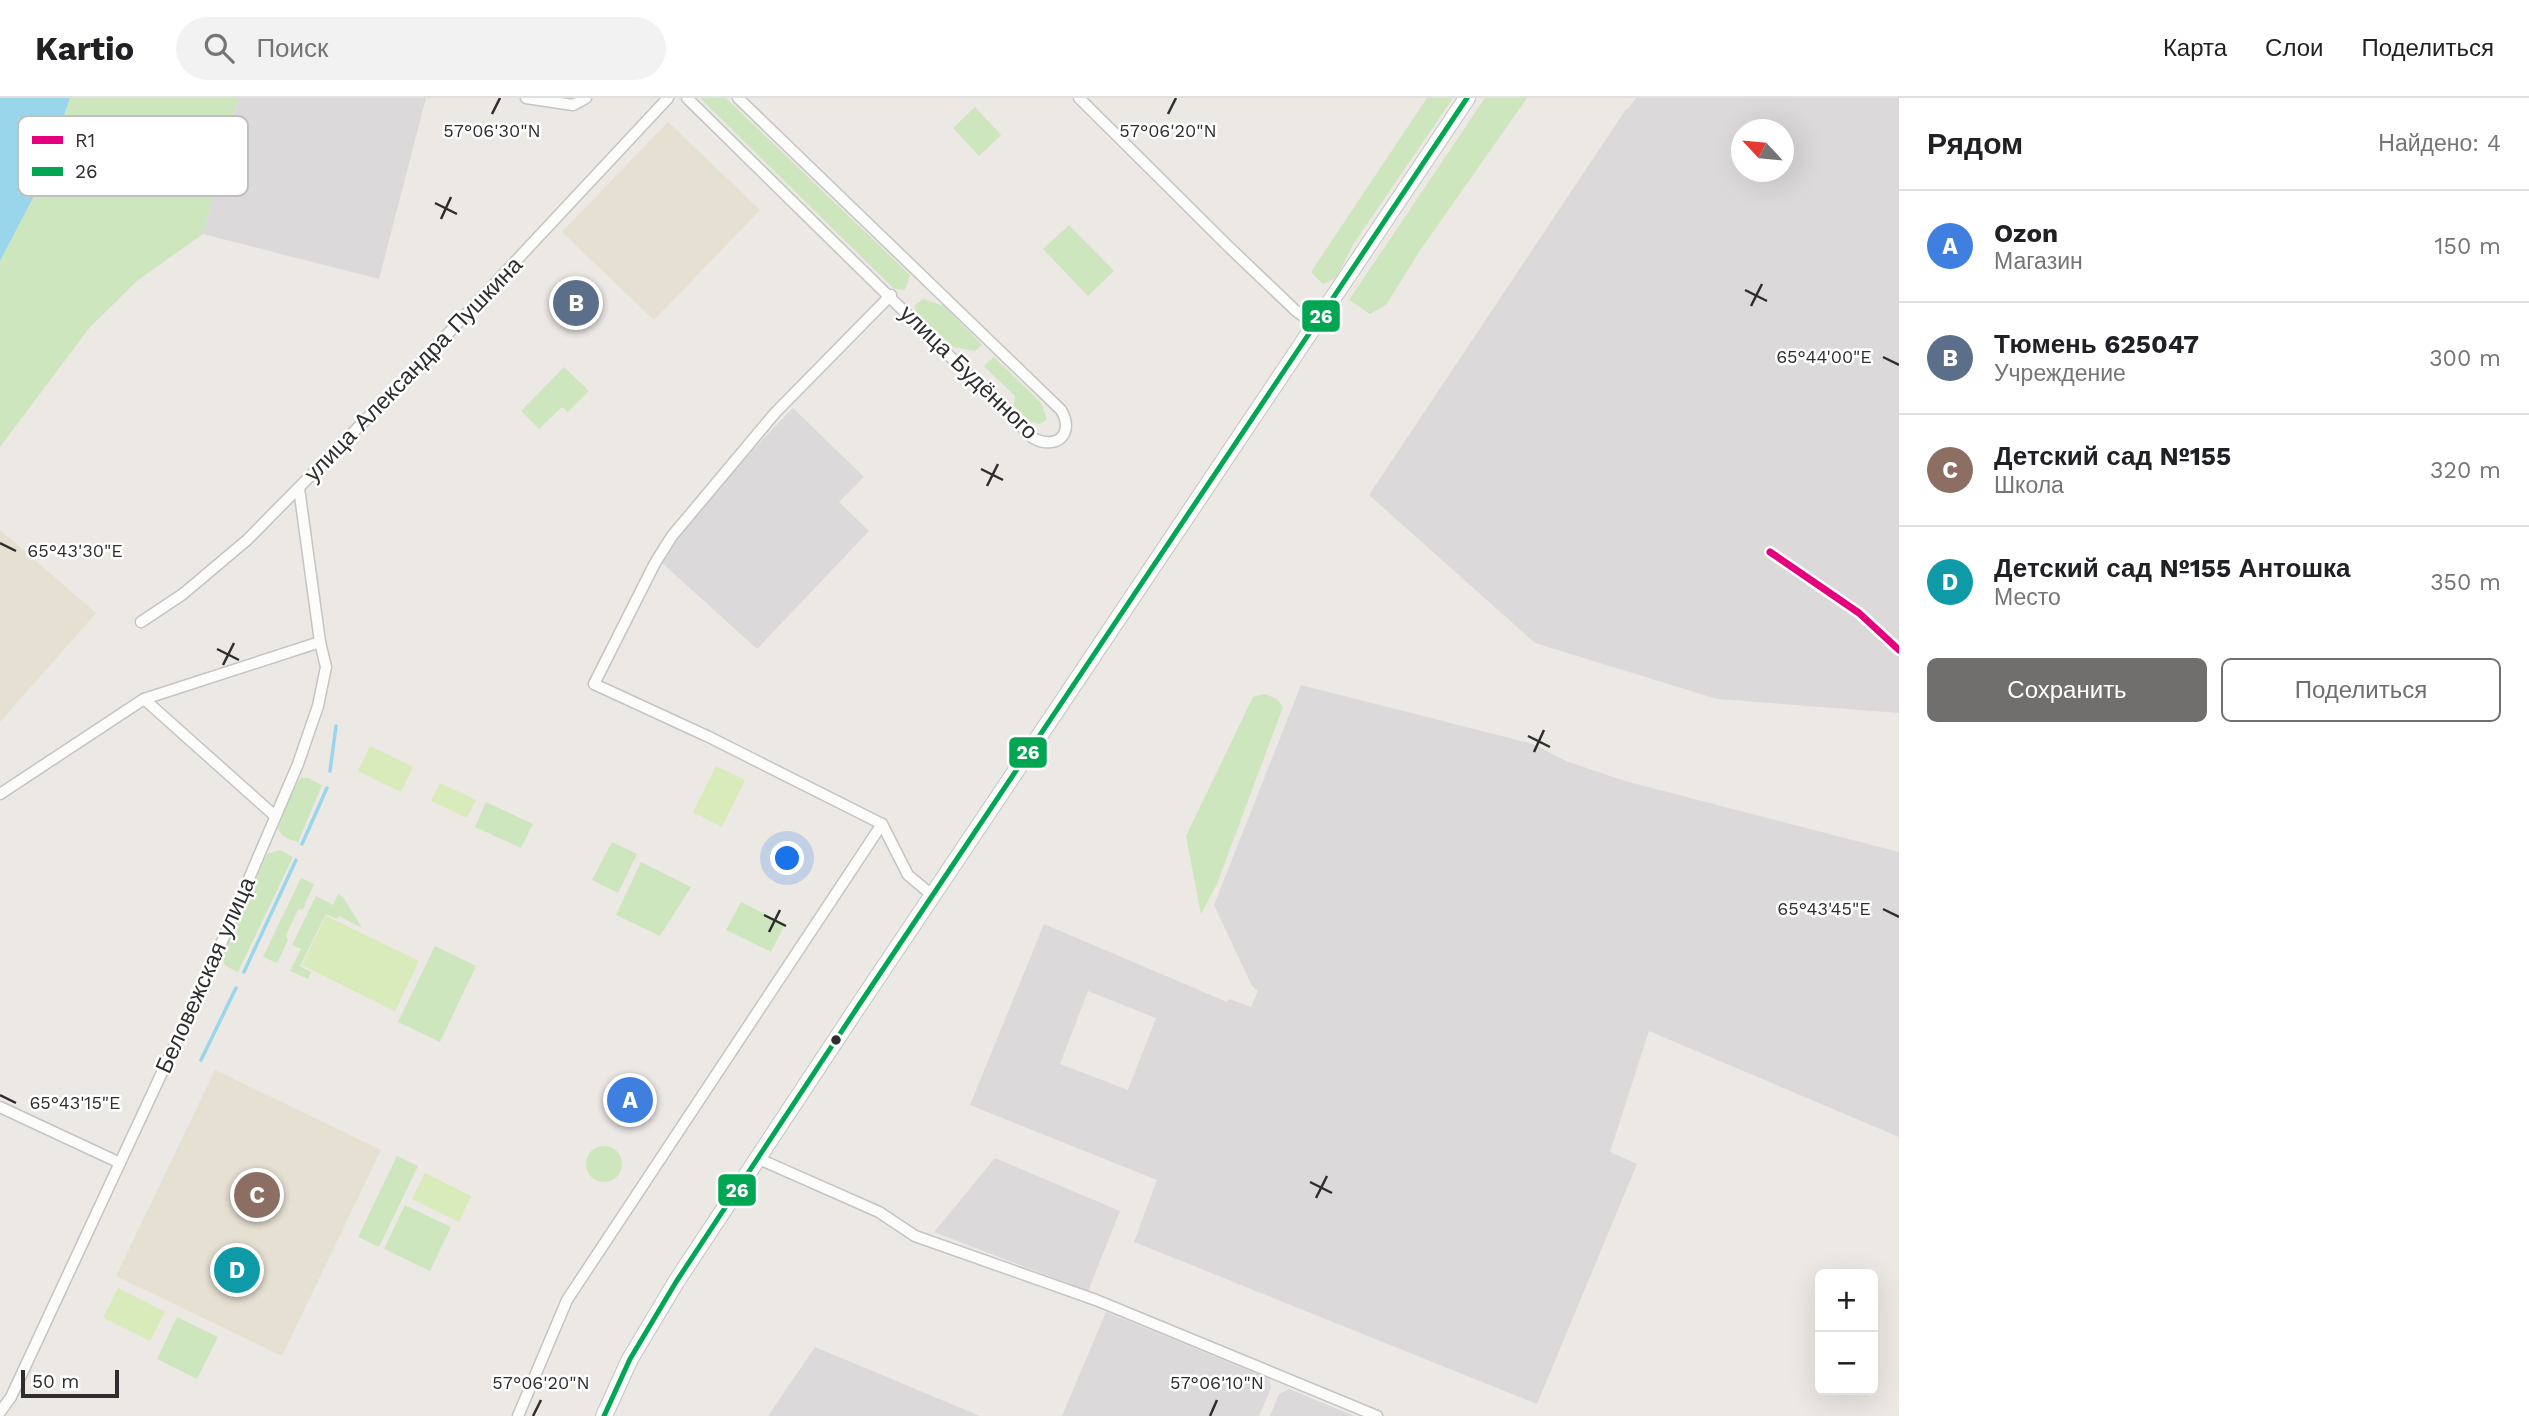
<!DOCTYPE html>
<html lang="ru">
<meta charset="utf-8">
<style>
:root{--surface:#fff;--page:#f2f2f2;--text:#202124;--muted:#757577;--line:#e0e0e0;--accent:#706f6e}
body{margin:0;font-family:"Work Sans",sans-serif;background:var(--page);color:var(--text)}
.controls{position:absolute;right:21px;bottom:21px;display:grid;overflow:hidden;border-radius:10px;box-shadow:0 7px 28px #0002}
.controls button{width:63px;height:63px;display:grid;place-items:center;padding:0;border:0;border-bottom:2px solid var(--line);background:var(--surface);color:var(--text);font:35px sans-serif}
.compass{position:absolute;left:1731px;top:21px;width:63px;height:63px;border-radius:50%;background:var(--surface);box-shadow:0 7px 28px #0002;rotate:296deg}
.scale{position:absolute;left:21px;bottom:18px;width:98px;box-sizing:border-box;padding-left:7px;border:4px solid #2e2e2e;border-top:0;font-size:19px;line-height:24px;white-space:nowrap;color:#2e2e2e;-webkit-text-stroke:5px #fff;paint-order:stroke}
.you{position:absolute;left:788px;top:761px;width:24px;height:24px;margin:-18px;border:5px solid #fff;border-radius:50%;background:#1a73e8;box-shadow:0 0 0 10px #1a73e833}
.badge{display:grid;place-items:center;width:46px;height:46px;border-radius:50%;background:var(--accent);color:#fff;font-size:23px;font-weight:700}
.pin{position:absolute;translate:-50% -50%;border:4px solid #fff;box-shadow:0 2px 7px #0006}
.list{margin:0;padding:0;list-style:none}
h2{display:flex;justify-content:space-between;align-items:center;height:91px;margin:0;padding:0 28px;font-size:30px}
h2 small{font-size:23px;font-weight:400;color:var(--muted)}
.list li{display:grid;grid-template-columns:46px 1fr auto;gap:21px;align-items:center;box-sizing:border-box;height:112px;padding:0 28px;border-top:2px solid var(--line)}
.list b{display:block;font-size:26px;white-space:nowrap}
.list p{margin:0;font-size:23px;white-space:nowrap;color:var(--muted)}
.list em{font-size:23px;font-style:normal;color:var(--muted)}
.actions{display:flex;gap:14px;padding:21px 28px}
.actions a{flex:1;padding:16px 0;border:2px solid var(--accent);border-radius:10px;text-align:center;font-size:24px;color:var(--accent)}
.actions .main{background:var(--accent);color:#fff}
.icon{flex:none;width:38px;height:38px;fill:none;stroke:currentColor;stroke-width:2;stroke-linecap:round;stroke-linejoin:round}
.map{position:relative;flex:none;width:1899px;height:1318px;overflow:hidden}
header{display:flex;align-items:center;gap:42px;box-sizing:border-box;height:98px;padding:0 35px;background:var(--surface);border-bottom:2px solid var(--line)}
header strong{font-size:33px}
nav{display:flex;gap:38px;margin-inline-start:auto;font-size:24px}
.search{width:490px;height:63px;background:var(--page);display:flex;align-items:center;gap:18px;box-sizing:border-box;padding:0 24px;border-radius:38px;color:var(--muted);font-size:26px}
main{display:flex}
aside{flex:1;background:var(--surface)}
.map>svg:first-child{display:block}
</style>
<header>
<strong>Kartio</strong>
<div class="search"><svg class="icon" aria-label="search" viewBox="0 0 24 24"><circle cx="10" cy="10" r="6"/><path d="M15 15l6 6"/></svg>Поиск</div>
<nav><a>Карта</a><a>Слои</a><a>Поделиться</a></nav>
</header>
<main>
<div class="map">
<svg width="1899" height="1318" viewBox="0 0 1899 1318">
<rect width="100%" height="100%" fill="#ece8e4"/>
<g fill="#dcd9db" fill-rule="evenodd">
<polygon points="238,0 426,0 379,181 203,136"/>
<path d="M1636 0H1899V615L1717 601 1535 545 1369 397 1626 11H1628ZM1742 32H1784V74H1742Z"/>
<polygon points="793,310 864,379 839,404 869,433 757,551 660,463 691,416"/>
<path d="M1301 587 1533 646 1566 663 1625 683 1899 754V1039L1649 933 1610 1054 1637 1066 1537 1306 1134 1144 1157 1082 970 1007 1044 826 1227 904 1229 901 1251 909 1258 893 1252 888 1214 807ZM1088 893 1156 920 1128 992 1060 966Z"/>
<polygon points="995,1060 1120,1113 1088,1193 934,1134"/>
<polygon points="1106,1214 1269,1281 1271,1290 1259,1318 1062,1318"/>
<polygon points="815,1249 980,1318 768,1318"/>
<polygon points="1289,1291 1354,1318 1270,1318 1279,1296"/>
</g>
<g fill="#e6e0d3">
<polygon points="668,24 760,112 654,222 562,134"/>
<polygon points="0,432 96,515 0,624"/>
<polygon points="215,972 381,1052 282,1258 116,1178"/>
</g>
<g fill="#cee6be">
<polygon points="70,0 238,0 203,136 138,182 90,229 0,349 0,163 43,81"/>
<polygon points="700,0 726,0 910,177 905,192 894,191"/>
<polygon points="1427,0 1453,0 1354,145 1336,180 1323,186 1311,174"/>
<polygon points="1485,0 1527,0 1419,154 1386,207 1370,216 1349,202"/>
<polygon points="975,9 1001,37 979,58 953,30"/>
<polygon points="1069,127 1114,173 1088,198 1043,151"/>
<polygon points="923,201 944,208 982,247 975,253 953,249 916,215 915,207"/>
<polygon points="994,259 1041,305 1047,321 1040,326 1031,324 1014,308 1015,298 984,268"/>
<polygon points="564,269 589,293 568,314 562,309 539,331 521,313"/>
<polygon points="1265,596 1277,601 1283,609 1217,786 1201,816 1186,738 1253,599"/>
<path d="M301 680H308L322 687 298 744C292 742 282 740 279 732 276 722 294 687 301 680Z"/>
<polygon points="486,704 533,726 521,750 475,729"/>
<polygon points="612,744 637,756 618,795 592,782"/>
<path d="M280 752 293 759 238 874C228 869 221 868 223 855L267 756Z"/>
<polygon points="641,764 691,789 660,838 616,817"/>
<polygon points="301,780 314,786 303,811 298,812 286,837 288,842 277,865 263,859"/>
<polygon points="338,796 343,799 362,830 339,818 337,821 326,816 300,868 311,874 308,881 290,873 301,851 292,847 316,798 333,807"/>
<polygon points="741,804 785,826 771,854 726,832"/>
<polygon points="435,848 476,868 440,944 398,924"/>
<circle cx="604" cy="1066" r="18"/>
<polygon points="397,1058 418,1068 379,1149 358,1139"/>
<polygon points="405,1107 451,1129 430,1173 384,1151"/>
<polygon points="177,1219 218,1239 197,1281 157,1261"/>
</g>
<g fill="#d9eabb">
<polygon points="370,648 413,669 401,694 358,673"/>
<polygon points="716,668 745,682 722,729 693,714"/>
<polygon points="440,685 476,702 467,720 431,703"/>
<polygon points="326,818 419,863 395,913 302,867"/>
<polygon points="425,1075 471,1098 459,1124 412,1101"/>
<polygon points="118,1190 165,1214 150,1243 103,1220"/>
</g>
<polygon fill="#99d6ec" points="0,0 70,0 43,81 0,163"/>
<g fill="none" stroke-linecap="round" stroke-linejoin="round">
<g stroke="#99d6ec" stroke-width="3.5">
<polyline points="330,673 336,628"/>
<polyline points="302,746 327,690"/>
<polyline points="244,874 296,762"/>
<polyline points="201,962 236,890"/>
</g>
<g stroke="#c5c4c5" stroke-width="13">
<g id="street">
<polyline points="526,0 573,7 586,0"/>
<path d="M687 0 1033 340C1057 353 1075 335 1061 312L738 0"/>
<polyline points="1079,0 1230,150 1295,212 1315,227"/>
<polyline points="891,197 775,315 672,438 655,465 594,586 709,639 882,726 908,777 932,797"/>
<polyline points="141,524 183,496 247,442 400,287 668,0"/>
<polyline points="144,601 275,718"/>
<polyline points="0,696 144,601 320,544 299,390"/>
<polyline points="0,1009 120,1065"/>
<polyline points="759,1061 879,1114 915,1138 1096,1202 1377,1318"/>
<polyline points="0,1314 11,1299 212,867 298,666 318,608 326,569 320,544"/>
<polyline points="518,1318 567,1202 882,726"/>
</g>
</g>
<g stroke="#c5c4c5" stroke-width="18">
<polyline id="secondary" points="604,1318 630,1261 676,1184 859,907 1467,0"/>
</g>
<use href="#street" stroke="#fcfcfb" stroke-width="10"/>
<use href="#secondary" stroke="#fcfcfb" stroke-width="16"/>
<g stroke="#fff" stroke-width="10">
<polyline id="bus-1" points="604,1318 630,1261 676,1184 859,907 1467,0"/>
</g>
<use href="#bus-1" stroke="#00a651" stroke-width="5"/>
<g stroke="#fff" stroke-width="12">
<polyline id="rail-1" points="1770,454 1859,515 1899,552"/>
</g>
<use href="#rail-1" stroke="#e5007d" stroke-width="7"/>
</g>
<path fill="none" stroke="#2e2e2e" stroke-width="2.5" d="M492 16 500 0M1168 16 1176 0M435 105 457 116M441 121 451 99M1745 192 1767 203M1751 208 1762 186M1883 259 1899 267M981 371 1003 382M987 388 998 366M0 445 16 453M217 551 239 562M223 567 234 545M1528 638 1550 649M1534 654 1544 632M1883 811 1899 819M764 817 786 828M769 834 780 812M0 997 16 1005M1310 1084 1332 1095M1316 1100 1327 1078M533 1318 541 1302M1210 1318 1217 1302"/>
<circle fill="#2e2e2e" stroke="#fff" stroke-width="2.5" cx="836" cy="942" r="6"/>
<g text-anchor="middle" stroke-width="5" stroke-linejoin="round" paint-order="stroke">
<g font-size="23" fill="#2e2e2e" stroke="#fff">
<text transform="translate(413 271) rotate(-46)" y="8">улица Александра Пушкина</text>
<text transform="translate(969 274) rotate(44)" y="8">улица Будённого</text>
<text transform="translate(205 877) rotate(-66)" y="8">Беловежская улица</text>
</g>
</g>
<rect x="18" y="18" width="230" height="80" rx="10" fill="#fff" stroke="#c0c0c0" stroke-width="2"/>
<rect x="32" y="38" width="31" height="8" fill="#e5007d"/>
<rect x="32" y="69" width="31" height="9" fill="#00a651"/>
<g font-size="19" fill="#2e2e2e">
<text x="75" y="49">R1</text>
<text x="75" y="80">26</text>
</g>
<g font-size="18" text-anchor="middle" fill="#2e2e2e" stroke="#fff" stroke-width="5" stroke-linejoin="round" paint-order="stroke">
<text x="492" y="39">57°06'30"N</text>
<text x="1168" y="39">57°06'20"N</text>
<text x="1824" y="265">65°44'00"E</text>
<text x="75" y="459">65°43'30"E</text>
<text x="1824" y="817">65°43'45"E</text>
<text x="75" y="1011">65°43'15"E</text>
<text x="541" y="1291">57°06'20"N</text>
<text x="1217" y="1291">57°06'10"N</text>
</g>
<g stroke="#fff" stroke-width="2.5">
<rect x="1301" y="201" width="40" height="34" rx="7" fill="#00a651"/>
<rect x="1008" y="638" width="40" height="33" rx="7" fill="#00a651"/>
<rect x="717" y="1075" width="40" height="34" rx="7" fill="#00a651"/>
</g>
<g font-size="19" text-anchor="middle" font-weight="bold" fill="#fff">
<text x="1321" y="225">26</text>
<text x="1028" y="661">26</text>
<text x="737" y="1099">26</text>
</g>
</svg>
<div class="controls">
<button>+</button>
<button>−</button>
</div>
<svg class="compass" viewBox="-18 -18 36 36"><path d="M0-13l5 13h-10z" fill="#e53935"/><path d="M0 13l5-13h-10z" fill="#757577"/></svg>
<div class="scale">50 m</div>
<div class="you"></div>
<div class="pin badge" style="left:630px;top:1002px;background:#3f7fe0">A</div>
<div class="pin badge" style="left:576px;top:205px;background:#5c6f8a">B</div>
<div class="pin badge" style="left:257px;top:1097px;background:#8d6e63">C</div>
<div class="pin badge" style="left:237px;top:1172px;background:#0f9aa8">D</div>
</div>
<aside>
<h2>Рядом<small>Найдено: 4</small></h2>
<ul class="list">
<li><span class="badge" style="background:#3f7fe0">A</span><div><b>Ozon</b><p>Магазин</p></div><em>150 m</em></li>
<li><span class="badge" style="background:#5c6f8a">B</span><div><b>Тюмень 625047</b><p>Учреждение</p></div><em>300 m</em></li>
<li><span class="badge" style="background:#8d6e63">C</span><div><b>Детский сад №155</b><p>Школа</p></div><em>320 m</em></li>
<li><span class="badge" style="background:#0f9aa8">D</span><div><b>Детский сад №155 Антошка</b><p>Место</p></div><em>350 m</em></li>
</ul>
<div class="actions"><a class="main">Сохранить</a><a>Поделиться</a></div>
</aside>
</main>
